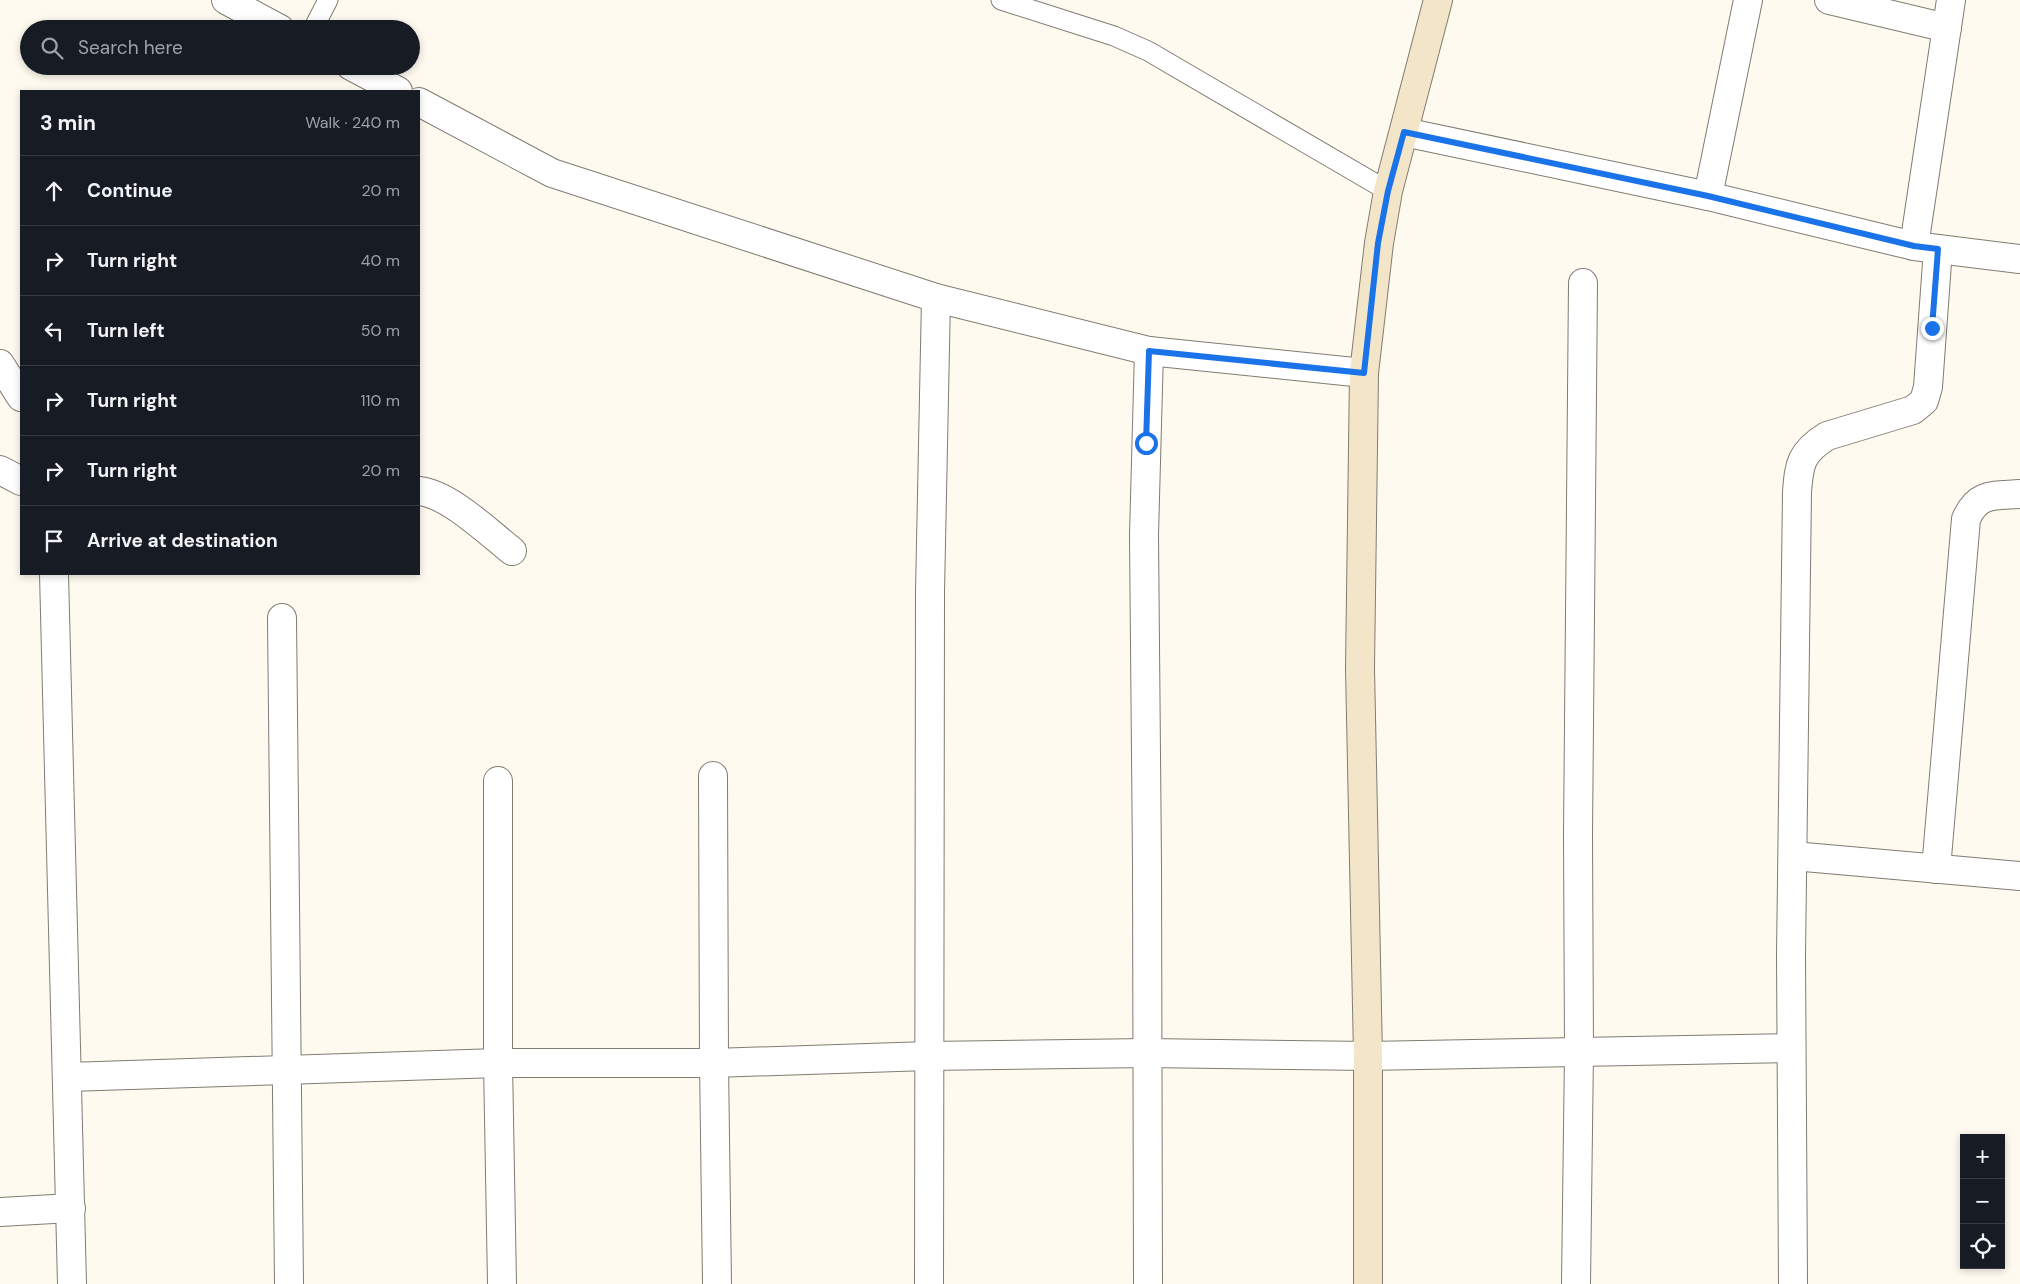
<!DOCTYPE html>
<meta charset="utf-8">
<style>
:root{--surface:#171b24;--page:#20242c;--text:#f1f3f6;--muted:#9ea1a6;--line:#363941}
body{margin:0;font-family:"DM Sans",sans-serif;background:var(--page);color:var(--text)}
.controls{position:absolute;right:15px;bottom:15px;display:grid;overflow:hidden;border-radius:0px;box-shadow:0 2px 8px #0003}
.controls button{width:45px;height:45px;display:grid;place-items:center;padding:0;border:0;border-bottom:1px solid var(--line);background:var(--surface);color:var(--text);font:25px sans-serif}
.stop{position:absolute;width:15px;height:15px;margin:-11px;border:4px solid #1a73e8;border-radius:50%;background:#fff}
.stop.end{background:#1a73e8;border-color:#fff;box-shadow:0 1px 5px #0008}
.list{margin:0;padding:0;list-style:none}
h2{display:flex;justify-content:space-between;align-items:center;height:65px;margin:0;padding:0 20px;font-size:21px}
h2 small{font-size:16px;font-weight:400;color:var(--muted)}
.list li{display:grid;grid-template-columns:32px 1fr auto;gap:15px;align-items:center;box-sizing:border-box;height:70px;padding:0 20px;border-top:1px solid var(--line)}
.list b{display:block;font-size:19px;white-space:nowrap}
.list em{font-size:16px;font-style:normal;color:var(--muted)}
.icon{flex:none;width:28px;height:28px;fill:none;stroke:currentColor;stroke-width:2;stroke-linecap:round;stroke-linejoin:round}
.map{position:relative;flex:none;width:2020px;height:1284px;overflow:hidden}
.search{position:absolute;background:var(--surface);box-shadow:0 2px 8px #0003;left:20px;top:20px;width:400px;height:55px;display:flex;align-items:center;gap:12px;box-sizing:border-box;padding:0 18px;border-radius:28px;color:var(--muted);font-size:19px}
.panel{position:absolute;background:var(--surface);box-shadow:0 2px 8px #0003;left:20px;top:90px;width:400px;height:485px;border-radius:0px}
.map>svg:first-child{display:block}
</style>
<div class="map">
<svg width="2020" height="1284" viewBox="0 0 2020 1284">
<rect width="100%" height="100%" fill="#fffaef"/>
<g fill="none" stroke-linecap="round" stroke-linejoin="round">
<g stroke="#807c72" stroke-width="21">
<g id="lane">
<polyline points="1001,0 1114,36 1148,51 1388,191"/>
<polyline points="313,29 328,0"/>
</g>
</g>
<g stroke="#807c72" stroke-width="30">
<g id="street">
<polyline points="226,0 280,29"/>
<polyline points="1829,0 1947,28"/>
<polyline points="351,66 398,91"/>
<polyline points="419,102 552,173 936,298 1149,351 1364,373"/>
<polyline points="1404,132 1708,196 1914,246 2020,259"/>
<polyline points="1708,196 1748,0"/>
<polyline points="1914,246 1951,0"/>
<polyline points="0,364 21,397"/>
<polyline points="0,470 21,481"/>
<path d="M419 491C449 494 488 532 512 551"/>
<polyline points="54,574 72,1284"/>
<polyline points="282,618 289,1284"/>
<polyline points="713,776 714,1063 717,1284"/>
<polyline points="498,781 498,1063 502,1284"/>
<polyline points="1793,856 2020,876"/>
<path d="M1936 869 1966 519C1978 492 1994 496 2020 494"/>
<polyline points="68,1077 498,1063 714,1063 928,1056 1147,1053 1368,1056 1791,1048"/>
<polyline points="0,1212 71,1208"/>
<polyline points="929,1284 930,592 936,298"/>
<polyline points="1148,1284 1147,864 1144,535 1149,351"/>
<polyline points="1576,1284 1579,1052 1578,834 1583,283"/>
<path d="M1793 1284 1791 956 1797 492C1799 464 1801 452 1827 436L1913 410 1924 401 1928 387 1938 249"/>
</g>
</g>
<g stroke="#807c72" stroke-width="30">
<polyline id="secondary" points="1368,1284 1368,1056 1360,668 1364,373 1379,243 1388,191 1438,0"/>
</g>
<use href="#lane" stroke="#fff" stroke-width="19"/>
<use href="#street" stroke="#fff" stroke-width="28"/>
<use href="#secondary" stroke="#f3e6c8" stroke-width="28"/>
</g>
<g fill="none" stroke-linecap="round" stroke-linejoin="round">
<polyline stroke="#1a73e8" stroke-width="6" points="1146,443 1149,351 1364,373 1378,243 1388,191 1404,132 1708,196 1914,246 1938,249 1932,328"/>
</g>
</svg>
<div class="controls">
<button>+</button>
<button>−</button>
<button><svg class="icon" aria-label="locate" viewBox="0 0 24 24"><circle cx="12" cy="12" r="6"/><path d="M12 2v4M12 18v4M2 12h4M18 12h4"/></svg></button>
</div>
<div class="stop" style="left:1146px;top:443px"></div>
<div class="stop end" style="left:1932px;top:328px"></div>
<div class="search"><svg class="icon" aria-label="search" viewBox="0 0 24 24"><circle cx="10" cy="10" r="6"/><path d="M15 15l6 6"/></svg>Search here</div>
<section class="panel">
<h2>3 min<small>Walk · 240 m</small></h2>
<ul class="list">
<li><svg class="icon" aria-label="ahead" viewBox="0 0 24 24"><path d="M12 20V5M6 11l6-6 6 6"/></svg><div><b>Continue</b></div><em>20 m</em></li>
<li><svg class="icon" aria-label="right" viewBox="0 0 24 24"><path d="M7 20v-9h11M14 6l5 5-5 5"/></svg><div><b>Turn right</b></div><em>40 m</em></li>
<li><svg class="icon" aria-label="left" viewBox="0 0 24 24"><path d="M17 20v-9H6M10 6l-5 5 5 5"/></svg><div><b>Turn left</b></div><em>50 m</em></li>
<li><svg class="icon" aria-label="right" viewBox="0 0 24 24"><path d="M7 20v-9h11M14 6l5 5-5 5"/></svg><div><b>Turn right</b></div><em>110 m</em></li>
<li><svg class="icon" aria-label="right" viewBox="0 0 24 24"><path d="M7 20v-9h11M14 6l5 5-5 5"/></svg><div><b>Turn right</b></div><em>20 m</em></li>
<li><svg class="icon" aria-label="arrive" viewBox="0 0 24 24"><path d="M6 21V4h12l-3 4 3 4H6"/></svg><div><b>Arrive at destination</b></div></li>
</ul>
</section>
</div>
